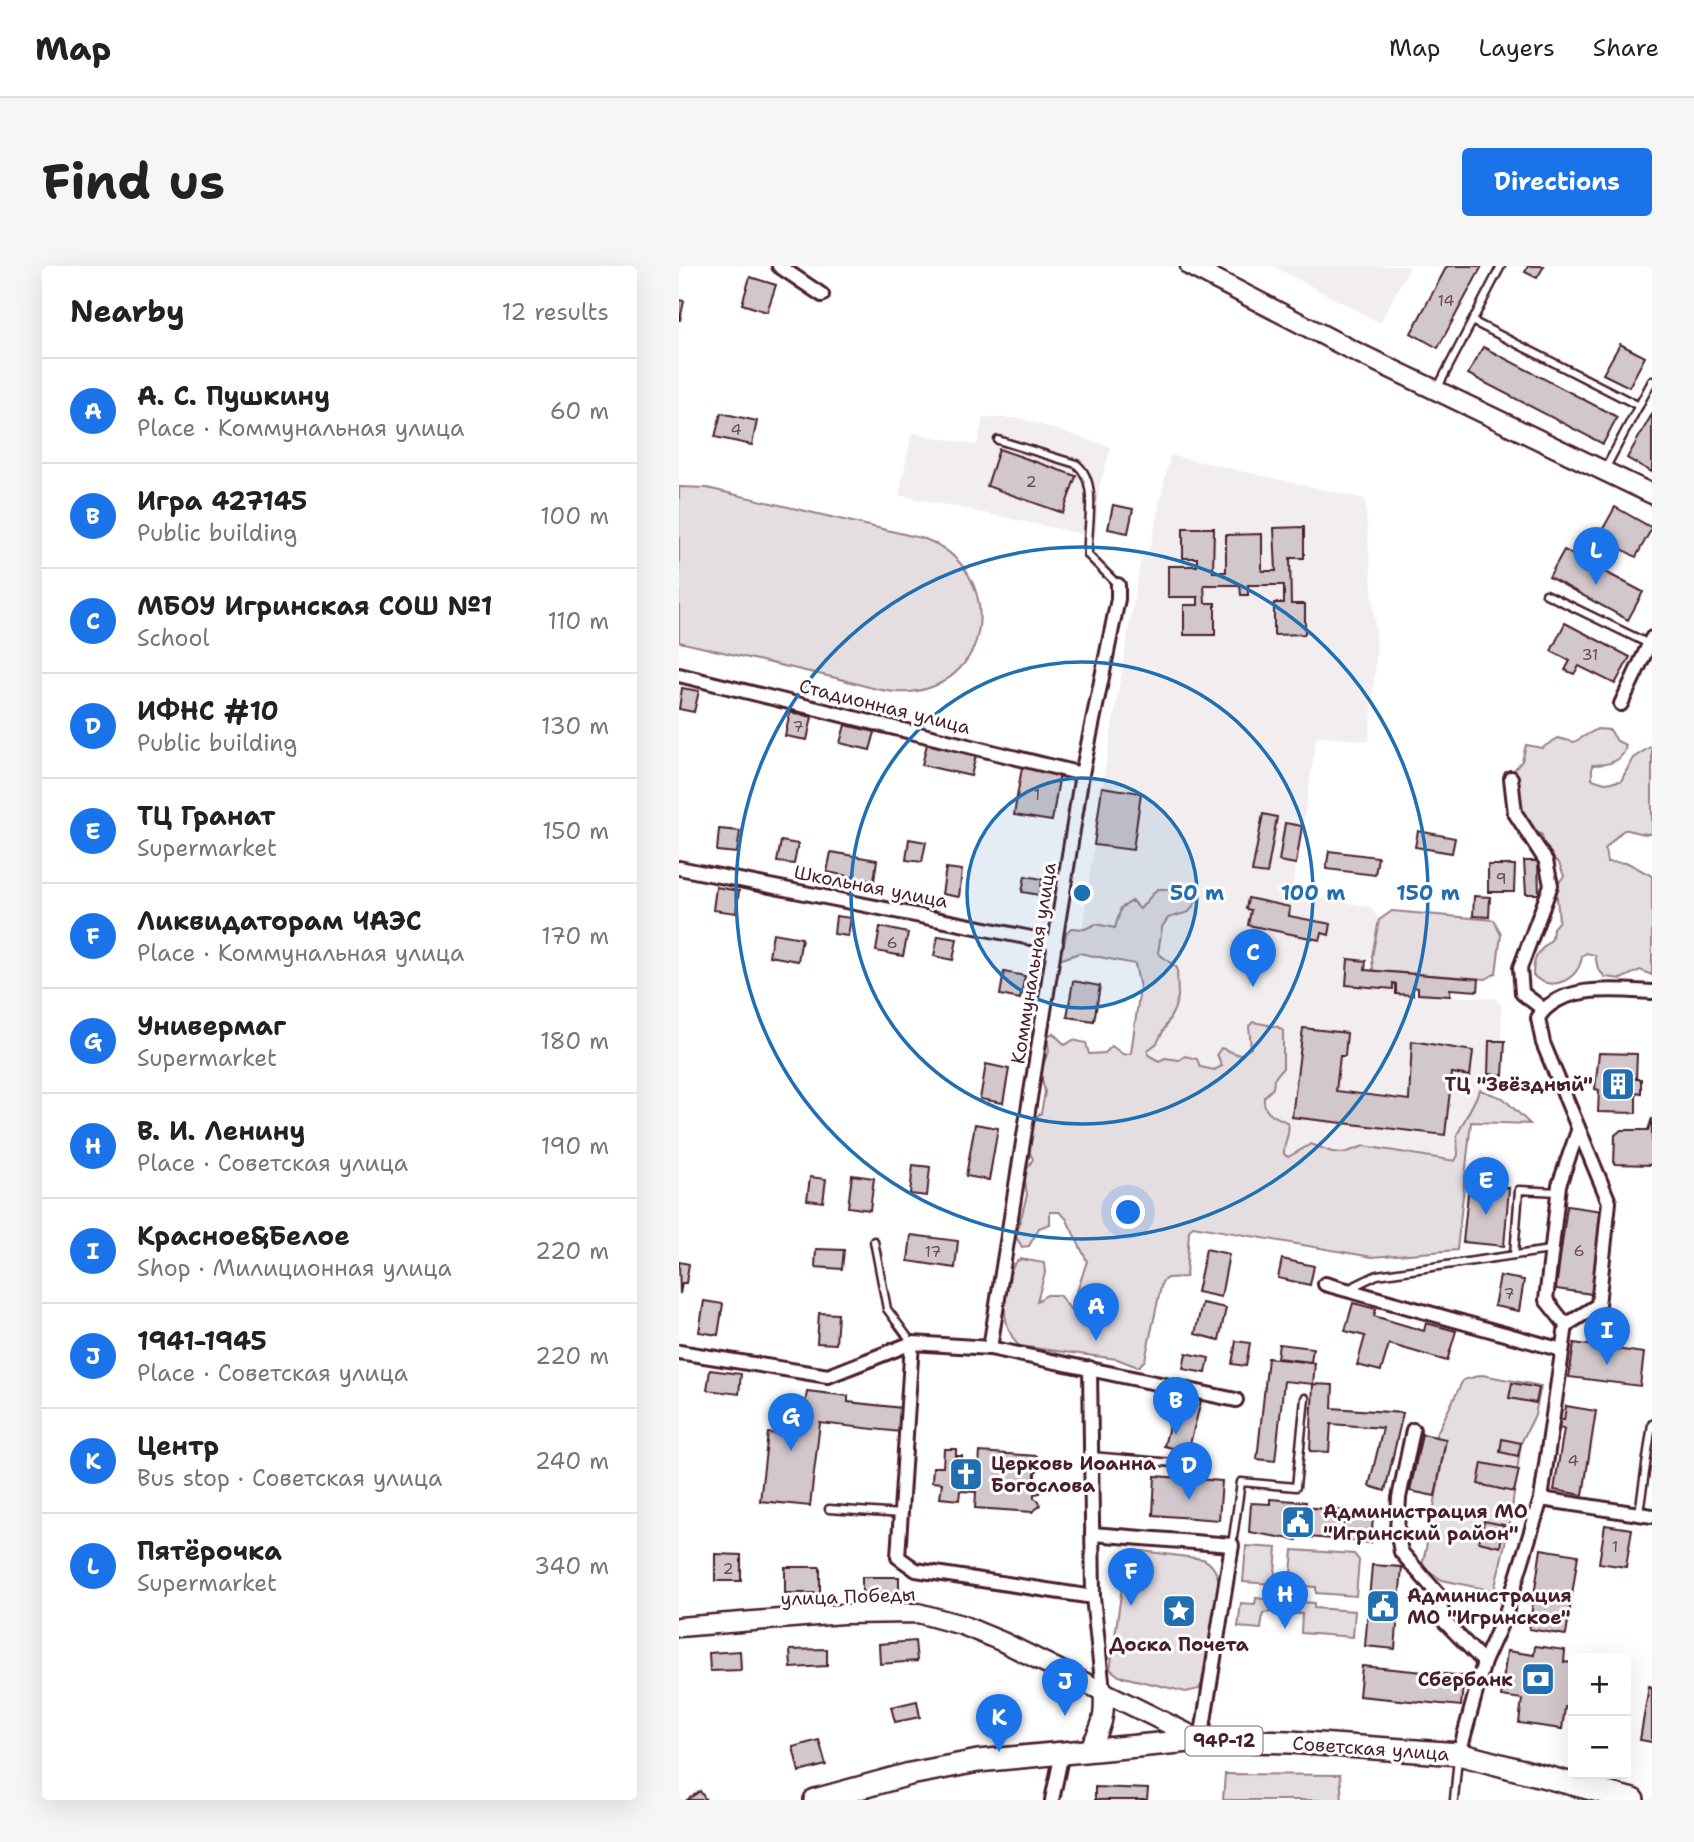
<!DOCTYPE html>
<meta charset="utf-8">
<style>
:root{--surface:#fff;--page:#f6f6f6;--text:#222;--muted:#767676;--line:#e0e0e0;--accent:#1a73e8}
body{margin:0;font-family:"Shantell Sans",sans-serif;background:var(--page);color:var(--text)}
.controls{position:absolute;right:21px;bottom:21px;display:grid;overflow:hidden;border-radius:7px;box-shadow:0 7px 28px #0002}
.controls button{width:63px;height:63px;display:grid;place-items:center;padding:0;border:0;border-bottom:2px solid var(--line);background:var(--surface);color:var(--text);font:35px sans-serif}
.you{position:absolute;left:450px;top:947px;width:24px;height:24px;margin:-18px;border:5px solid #fff;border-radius:50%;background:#1a73e8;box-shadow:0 0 0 10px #1a73e833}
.badge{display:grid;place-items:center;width:46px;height:46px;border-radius:50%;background:var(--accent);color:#fff;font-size:23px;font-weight:700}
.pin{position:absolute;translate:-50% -58px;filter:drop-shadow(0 2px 4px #0008)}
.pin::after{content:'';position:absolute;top:37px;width:24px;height:21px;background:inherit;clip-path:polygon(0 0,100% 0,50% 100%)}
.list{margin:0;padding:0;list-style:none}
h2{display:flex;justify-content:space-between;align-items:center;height:91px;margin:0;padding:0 28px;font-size:30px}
h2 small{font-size:23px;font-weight:400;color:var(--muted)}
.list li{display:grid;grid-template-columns:46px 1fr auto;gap:21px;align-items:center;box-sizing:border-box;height:105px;padding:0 28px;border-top:2px solid var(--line)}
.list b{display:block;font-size:26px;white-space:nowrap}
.list p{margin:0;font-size:23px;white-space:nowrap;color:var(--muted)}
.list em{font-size:23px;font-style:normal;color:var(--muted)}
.map{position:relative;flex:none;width:973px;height:1534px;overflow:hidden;border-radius:7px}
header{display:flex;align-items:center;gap:42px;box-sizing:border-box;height:98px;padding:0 35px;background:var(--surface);border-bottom:2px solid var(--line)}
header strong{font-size:33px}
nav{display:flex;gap:38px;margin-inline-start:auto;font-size:24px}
.intro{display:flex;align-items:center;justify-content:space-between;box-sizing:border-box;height:168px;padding:0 42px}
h1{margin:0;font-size:49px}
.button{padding:18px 32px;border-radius:7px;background:var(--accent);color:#fff;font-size:24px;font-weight:700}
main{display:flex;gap:42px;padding:0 42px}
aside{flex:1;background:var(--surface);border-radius:7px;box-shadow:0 7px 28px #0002}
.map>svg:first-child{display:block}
</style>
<header>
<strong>Map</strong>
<nav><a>Map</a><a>Layers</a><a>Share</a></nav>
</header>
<div class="intro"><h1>Find us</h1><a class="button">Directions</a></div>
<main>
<aside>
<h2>Nearby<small>12 results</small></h2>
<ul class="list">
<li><span class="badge">A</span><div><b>А. С. Пушкину</b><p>Place · Коммунальная улица</p></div><em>60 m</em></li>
<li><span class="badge">B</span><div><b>Игра 427145</b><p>Public building</p></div><em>100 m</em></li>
<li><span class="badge">C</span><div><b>МБОУ Игринская СОШ №1</b><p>School</p></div><em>110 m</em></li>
<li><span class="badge">D</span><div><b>ИФНС #10</b><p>Public building</p></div><em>130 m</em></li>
<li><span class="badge">E</span><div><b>ТЦ Гранат</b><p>Supermarket</p></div><em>150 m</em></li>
<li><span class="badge">F</span><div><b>Ликвидаторам ЧАЭС</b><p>Place · Коммунальная улица</p></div><em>170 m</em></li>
<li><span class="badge">G</span><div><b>Универмаг</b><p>Supermarket</p></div><em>180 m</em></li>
<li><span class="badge">H</span><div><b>В. И. Ленину</b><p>Place · Советская улица</p></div><em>190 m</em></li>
<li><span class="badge">I</span><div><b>Красное&amp;Белое</b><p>Shop · Милиционная улица</p></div><em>220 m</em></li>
<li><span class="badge">J</span><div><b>1941-1945</b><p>Place · Советская улица</p></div><em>220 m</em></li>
<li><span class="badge">K</span><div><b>Центр</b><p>Bus stop · Советская улица</p></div><em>240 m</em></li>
<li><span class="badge">L</span><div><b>Пятёрочка</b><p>Supermarket</p></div><em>340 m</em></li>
</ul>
</aside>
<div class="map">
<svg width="973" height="1534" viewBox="0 0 973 1534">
<rect width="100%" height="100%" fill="#fff"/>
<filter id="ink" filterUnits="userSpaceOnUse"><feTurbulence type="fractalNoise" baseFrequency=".0143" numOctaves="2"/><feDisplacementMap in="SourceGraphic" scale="14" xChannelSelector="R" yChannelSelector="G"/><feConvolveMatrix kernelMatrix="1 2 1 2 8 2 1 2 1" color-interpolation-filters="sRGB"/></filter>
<g filter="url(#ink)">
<g fill="#f2eeef">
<polygon points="594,0 731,0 701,57"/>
<polygon points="304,152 341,152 432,181 420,221 417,271 220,229 233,167 298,179"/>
<polygon points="491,189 686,233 698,382 690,475 638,470 613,627 692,641 700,654 693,690 687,695 669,694 667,719 714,723 717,728 815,732 822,738 824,809 809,809 778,869 771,984 698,966 451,797 464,691 401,681 423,521 461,297 472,279"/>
</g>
<g fill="#e5dee0" stroke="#987e86" stroke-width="2">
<path d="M0 221 28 222 246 273C325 303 317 417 231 426 207 428 180 418 157 412 105 400 52 388 0 376Z"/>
<path d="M918 463 931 464 938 475 947 479C945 496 929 499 913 499V513L926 517 942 515 954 492 973 480V568C940 568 954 552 926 583L928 596 949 597 973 610V709L961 704 942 713 926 711 919 703 916 689 907 687 903 690C901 713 872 728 854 709 854 690 860 685 873 673L874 662 880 655 877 620 885 610 880 597 867 587 863 569 851 563 834 521 835 504 843 495 847 479 863 482 879 472 895 476Z"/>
<path d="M478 623H492L518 634 510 646 489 652 483 661 479 687 498 702 499 731 495 744 478 777 469 784V789L480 795 486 792 500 794 506 790 518 793 521 801 535 804 543 800 538 788 542 782 560 789 572 782 570 760 574 756 599 761 604 765V802L595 813 594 822 585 831C584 850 595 848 609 857 612 869 604 876 605 888L609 891 632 878 653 886 665 887 685 880 776 895 779 889 778 869 801 824 824 832 851 858 792 856 778 984 693 991 514 960 510 965 507 1011 488 1012 483 1016 466 1094 459 1101 438 1093 340 1080C321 1060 321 1017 338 995L342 993 365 997 366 1007 358 1035 368 1029H380L392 1044 408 995 387 952 380 946H371V958L360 962 350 980 343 981 337 971 348 929 345 908 354 893 348 881 353 855 362 847 366 826 361 804 370 785 368 770 374 767 386 779 394 774 407 777 410 788 426 787 433 780 445 789 452 787 461 722 456 698 400 687 383 693 379 689 380 677 386 675 387 667 392 662 406 663 417 658 436 662 442 642 453 635 461 643Z"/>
<polygon points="713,645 815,654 822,669 817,707 807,713 694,705 693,690 700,654"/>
<path d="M803 1109 862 1120 856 1149 842 1177 831 1256 815 1325 763 1314 743 1300C753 1258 759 1216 767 1174L756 1171 784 1114Z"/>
<polygon points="567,1280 598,1282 595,1318 564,1316"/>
<polygon points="614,1284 675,1288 680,1294 677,1330 637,1327 637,1321 611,1319"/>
<path d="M463 1285 524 1293C535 1298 538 1308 542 1320L523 1417 520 1423 507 1426 440 1410 431 1403 447 1295 456 1286Z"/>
<polygon points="577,1332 593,1334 592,1346 584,1347 582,1363 559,1361 562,1337 576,1338"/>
<polygon points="608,1335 635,1337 635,1342 676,1345 674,1371 622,1367 623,1348 607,1347"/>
<polygon points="546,1508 661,1509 663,1534 544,1534"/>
</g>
<g fill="#d2c7cb" stroke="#4a1f2b" stroke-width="2">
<polygon points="768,0 803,0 759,82 732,67"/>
<polygon points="849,0 865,0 858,12 846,6"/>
<polygon points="71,11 97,19 88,46 63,38"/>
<polygon points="0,34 5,35 1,54 0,54"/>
<polygon points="941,78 966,91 950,121 924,108"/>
<polygon points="804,81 938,151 924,178 789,108"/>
<polygon points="42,147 78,155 73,179 36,171"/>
<polygon points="973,148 973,206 948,192"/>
<polygon points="320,183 397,210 384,247 308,220"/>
<polygon points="434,239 454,243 449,267 429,263"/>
<polygon points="936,241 973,262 957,291 920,270"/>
<polygon points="625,261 625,292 611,292 612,338 626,338 626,368 595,369 595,337 605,337 605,319 569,319 569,329 562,329 561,319 525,319 526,337 536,337 536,369 505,369 505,339 519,339 519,331 489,331 489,300 518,300 518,292 504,292 504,262 535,262 534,306 547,306 547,269 583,268 583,305 597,305 595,262"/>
<polygon points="885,284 964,326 949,354 870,311"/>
<polygon points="886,357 951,391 936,418 900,400 895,408 886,404 891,395 872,385"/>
<polygon points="3,422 20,425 15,446 0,443"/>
<polygon points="111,446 133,451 128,474 106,470"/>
<polygon points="166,459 196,466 191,484 161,477"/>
<polygon points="248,478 297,489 292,510 243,499"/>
<polygon points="343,501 381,507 373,555 335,549"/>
<polygon points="423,521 462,527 454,584 415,579"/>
<polygon points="584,548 598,551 588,608 573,606"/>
<polygon points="606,557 623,560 617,598 600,595"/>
<polygon points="40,563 61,565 58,587 38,585"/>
<polygon points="739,565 776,572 773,587 736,581"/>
<polygon points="230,573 247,576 243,596 227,594"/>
<polygon points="102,575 119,578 115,598 98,596"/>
<polygon points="650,585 699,591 696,609 647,603"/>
<polygon points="152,586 198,594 195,615 148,606"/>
<polygon points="845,595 859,595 860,628 847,628"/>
<polygon points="809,599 836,599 835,626 809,626"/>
<polygon points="267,602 283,604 280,631 263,628"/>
<polygon points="346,610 363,613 361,629 343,626"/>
<polygon points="37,621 60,625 57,647 34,644"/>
<polygon points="795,630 811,631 810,651 794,650"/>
<polygon points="569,632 611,641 610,650 652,658 650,669 643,667 641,674 569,659 572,644 567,643"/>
<polygon points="157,650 172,652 169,670 155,668"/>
<polygon points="201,661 229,667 224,690 197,685"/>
<polygon points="94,667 123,672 119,695 90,690"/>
<polygon points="259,670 278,673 274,694 255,690"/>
<polygon points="669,693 687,695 686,704 800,713 799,725 771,723 771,730 739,728 739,722 734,721 734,729 717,728 717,718 714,717 714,723 667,719"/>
<polygon points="325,706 346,710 341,733 321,729"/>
<polygon points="394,715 421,720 415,755 388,751"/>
<polygon points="624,762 668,767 666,790 661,790 657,825 730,834 733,775 794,785 791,810 773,807 766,869 613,851"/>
<polygon points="810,775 826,775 824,809 809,808"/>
<polygon points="920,787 958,788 957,813 962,813 962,827 957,826 957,847 919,846 920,824 916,823"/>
<polygon points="307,798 330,803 324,837 301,833"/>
<polygon points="973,852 973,899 935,898 936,869 942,864 969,864"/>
<polygon points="296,858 319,862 310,914 287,910"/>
<polygon points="234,899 251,901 248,930 231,928"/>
<polygon points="173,909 195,912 191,944 169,941"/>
<polygon points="131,911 147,913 144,936 128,934"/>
<polygon points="790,918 830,922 825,980 784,976"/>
<polygon points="888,940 924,945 913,1028 877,1023"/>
<polygon points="232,969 279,975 276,1002 229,995"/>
<polygon points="137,983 165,984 163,1003 136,1001"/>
<polygon points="527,983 550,988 542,1031 518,1026"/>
<polygon points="603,993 635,1000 631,1019 599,1012"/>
<polygon points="0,996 10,998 7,1017 3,1017 1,1028"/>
<polygon points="821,1010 845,1014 840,1045 815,1040"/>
<polygon points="25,1035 44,1038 39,1069 20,1066"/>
<polygon points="523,1037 547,1042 540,1074 516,1068"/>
<polygon points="674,1037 697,1043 695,1050 745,1065 747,1057 777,1065 768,1095 710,1078 702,1105 678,1099 686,1070 666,1065"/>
<polygon points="140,1047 159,1048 157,1078 138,1077"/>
<polygon points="557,1075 571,1077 567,1100 553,1098"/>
<polygon points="895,1077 965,1087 961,1120 890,1111"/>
<polygon points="600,1078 634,1082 632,1096 598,1092"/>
<polygon points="507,1087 530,1092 527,1107 504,1103"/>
<polygon points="589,1092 636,1097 634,1118 605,1115 596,1195 578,1193"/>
<polygon points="31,1104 62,1108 60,1128 28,1124"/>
<polygon points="833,1117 860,1122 857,1137 830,1132"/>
<polygon points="634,1118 654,1119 653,1142 724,1147 706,1225 690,1220 704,1162 652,1158 650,1186 631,1185"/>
<polygon points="128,1125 169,1130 169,1136 223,1142 221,1166 141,1157 131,1240 81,1235 89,1167 98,1168 100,1150 124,1153"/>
<polygon points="498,1129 522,1135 509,1186 485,1180"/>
<polygon points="887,1140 917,1145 904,1229 875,1224 885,1163 878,1162 879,1153 885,1154"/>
<polygon points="743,1168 767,1173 756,1230 731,1225"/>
<polygon points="823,1173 842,1177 839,1190 821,1186"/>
<polygon points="265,1183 277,1183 277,1190 283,1190 283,1197 300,1198 301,1186 358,1190 357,1196 362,1202 356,1206 356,1213 362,1215 364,1222 361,1227 355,1228 355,1232 360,1235 361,1240 353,1246 296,1242 297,1226 281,1225 280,1234 261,1232 263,1217 253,1216 254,1201 264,1201"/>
<polygon points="803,1197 840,1204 835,1226 799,1218"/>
<polygon points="476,1210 543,1215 540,1254 474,1249"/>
<polygon points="591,1233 627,1236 626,1241 667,1245 664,1274 618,1270 618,1274 570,1266 572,1237 591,1238"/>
<polygon points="666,1250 694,1252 692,1277 664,1274"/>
<polygon points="805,1255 825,1259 821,1281 800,1276"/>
<polygon points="926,1259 953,1263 947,1301 920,1297"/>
<polygon points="862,1283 899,1289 887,1369 850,1363"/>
<polygon points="36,1288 62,1289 62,1315 36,1315"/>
<polygon points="693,1299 723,1301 716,1383 686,1380"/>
<rect x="106" y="1301" width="35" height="26"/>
<polygon points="183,1311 220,1311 220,1326 183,1327"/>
<polygon points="236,1375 238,1395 201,1398 200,1378"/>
<polygon points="856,1380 886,1384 885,1396 894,1397 894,1442 886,1441 883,1463 840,1457 843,1433 822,1430 828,1385 855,1389"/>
<polygon points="148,1383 148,1400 112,1402 111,1384"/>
<polygon points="61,1385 62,1404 31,1405 30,1387"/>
<polygon points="683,1400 785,1410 782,1440 680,1430"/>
<polygon points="970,1420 973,1421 973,1476 961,1474"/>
<polygon points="238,1435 241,1451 216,1456 212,1441"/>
<polygon points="140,1474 147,1499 120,1506 114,1481"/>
<polygon points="416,1521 469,1523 468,1534 416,1534"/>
<polygon points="21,1525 27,1534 8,1534"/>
</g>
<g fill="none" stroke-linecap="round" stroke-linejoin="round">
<g stroke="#4a1f2b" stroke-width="11">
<g id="lane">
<polyline points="793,55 960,140"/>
<polyline points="758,123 822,0"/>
<path d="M319 174 397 198C421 216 407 261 409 289L439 319"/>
<polyline points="926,203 973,115"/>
<polyline points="867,328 970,378"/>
<polyline points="195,975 208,1043 233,1077"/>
<polyline points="835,989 840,924 879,926"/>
<polyline points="669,1023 698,1009 871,984"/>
<polyline points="412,1190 518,1199"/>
<polyline points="150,1243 222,1248"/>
<polyline points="960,1247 973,1158"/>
<polyline points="553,1279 562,1216 617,1221 626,1132"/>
<polyline points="775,1534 779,1491"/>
</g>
</g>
<g stroke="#4a1f2b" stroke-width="18">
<g id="street">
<polyline points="100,0 143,29"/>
<polyline points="0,409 403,508"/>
<polyline points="942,438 973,372"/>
<polyline points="832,512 836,547 867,595 872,619 841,702 843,727 864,743"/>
<polyline points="0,602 377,677"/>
<polyline points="646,1018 883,1084"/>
<polyline points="887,1059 867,1034 880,919 899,865"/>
<polyline points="233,1077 219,1291 237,1304 414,1331"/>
<polyline points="311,1082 403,508 439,333 439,319"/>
<polyline points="0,1086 149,1110 233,1077 311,1082 557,1134"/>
<polyline points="411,1102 414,1331 424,1424"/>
<polyline points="734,1164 720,1232 718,1264 722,1286 759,1328 765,1355 805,1396"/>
<polyline points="862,1233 973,1250"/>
<polyline points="413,1268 553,1279 522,1474"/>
<path d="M780 1488 805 1396 827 1347 862 1233 887 1059 919 1039 930 936 864 777 859 752C880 717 938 724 973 726"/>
<polyline points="373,1534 383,1487"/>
</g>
</g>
<g stroke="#4a1f2b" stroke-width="23">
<g id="secondary">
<polyline points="511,0 669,82 973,228"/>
<polyline points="0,1361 163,1348 239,1347 283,1359 324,1376 522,1474"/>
<path d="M409 1484C423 1463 427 1449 424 1424"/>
</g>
</g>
<g stroke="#4a1f2b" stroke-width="26">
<polyline id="primary" points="136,1534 231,1508 299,1495 522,1474 611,1476 780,1488 954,1534"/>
</g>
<use href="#lane" stroke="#fff" stroke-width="6"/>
<use href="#street" stroke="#fff" stroke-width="12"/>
<use href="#secondary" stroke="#fff" stroke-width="18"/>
<use href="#primary" stroke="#fff" stroke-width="21"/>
</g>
</g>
<circle cx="403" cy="627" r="115" fill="#1f6fb2" fill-opacity=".12"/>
<g fill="none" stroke="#1f6fb2" stroke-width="3.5">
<circle cx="403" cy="627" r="115"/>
<circle cx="403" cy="627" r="231"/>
<circle cx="403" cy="627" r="346"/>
</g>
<defs>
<g id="building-square" transform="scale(1.75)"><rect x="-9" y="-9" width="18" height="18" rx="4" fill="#1f6fb2" stroke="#fff"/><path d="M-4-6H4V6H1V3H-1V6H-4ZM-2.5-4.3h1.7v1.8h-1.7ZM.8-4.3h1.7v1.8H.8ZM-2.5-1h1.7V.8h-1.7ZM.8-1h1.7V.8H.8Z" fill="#fff"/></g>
<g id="church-square" transform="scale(1.75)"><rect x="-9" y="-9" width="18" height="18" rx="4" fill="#1f6fb2" stroke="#fff"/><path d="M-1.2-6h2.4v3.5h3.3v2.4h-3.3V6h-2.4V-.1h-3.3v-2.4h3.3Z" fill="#fff"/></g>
<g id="civic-square" transform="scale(1.75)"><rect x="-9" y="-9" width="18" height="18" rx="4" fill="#1f6fb2" stroke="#fff"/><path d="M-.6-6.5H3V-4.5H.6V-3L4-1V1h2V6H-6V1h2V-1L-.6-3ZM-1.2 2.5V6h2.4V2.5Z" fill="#fff"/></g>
<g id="sight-square" transform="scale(1.75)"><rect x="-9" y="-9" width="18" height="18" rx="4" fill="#1f6fb2" stroke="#fff"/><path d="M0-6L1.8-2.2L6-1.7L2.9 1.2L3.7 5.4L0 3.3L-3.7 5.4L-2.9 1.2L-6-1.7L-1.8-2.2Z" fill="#fff"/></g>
<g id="bank-square" transform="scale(1.75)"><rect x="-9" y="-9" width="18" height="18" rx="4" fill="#1f6fb2" stroke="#fff"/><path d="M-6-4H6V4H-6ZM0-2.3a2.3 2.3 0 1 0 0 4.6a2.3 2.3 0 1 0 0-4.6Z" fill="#fff"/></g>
</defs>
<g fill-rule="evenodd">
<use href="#building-square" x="939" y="818"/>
<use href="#church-square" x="287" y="1208"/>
<use href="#civic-square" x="619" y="1256"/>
<use href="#civic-square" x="704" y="1340"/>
<use href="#sight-square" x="500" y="1345"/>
<use href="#bank-square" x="859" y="1413"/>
</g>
<g text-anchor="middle" stroke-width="6" stroke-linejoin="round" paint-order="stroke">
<g font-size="16" fill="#6c4953">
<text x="767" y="40">14</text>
<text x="57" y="169">4</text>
<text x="352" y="221">2</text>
<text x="911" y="394">31</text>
<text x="119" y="466">7</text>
<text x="358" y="534">1</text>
<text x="822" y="618">9</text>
<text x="213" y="682">6</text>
<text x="900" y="990">6</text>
<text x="254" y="991">17</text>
<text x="830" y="1033">7</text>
<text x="894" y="1200">4</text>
<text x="936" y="1286">1</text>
<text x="49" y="1308">2</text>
</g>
<rect fill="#fff" stroke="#80626b" stroke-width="2" x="506.5" y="1460.5" width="77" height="29" rx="5"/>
<g font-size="18" font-weight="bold" fill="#4a1f2b">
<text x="545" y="1481">94Р-12</text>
</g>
<g font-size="19" fill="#4a1f2b" stroke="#fff">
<text transform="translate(206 440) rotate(14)" y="7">Стадионная улица</text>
<text transform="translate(192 620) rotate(11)" y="7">Школьная улица</text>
<text transform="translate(354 697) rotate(-81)" y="7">Коммунальная улица</text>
<text transform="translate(169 1330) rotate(-2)" y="7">улица Победы</text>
<text transform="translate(692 1482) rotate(4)" y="7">Советская улица</text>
</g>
<g font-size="19" font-weight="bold" fill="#4a1f2b" stroke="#fff" text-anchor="start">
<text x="914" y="825" text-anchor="end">ТЦ "Звёздный"</text>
<text x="312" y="1204">Церковь Иоанна<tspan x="312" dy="22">Богослова</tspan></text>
<text x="644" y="1252">Администрация МО<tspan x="644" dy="22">"Игринский район"</tspan></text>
<text x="728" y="1336">Администрация<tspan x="728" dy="22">МО "Игринское"</tspan></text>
<text x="500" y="1385" text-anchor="middle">Доска Почета</text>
<text x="834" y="1420" text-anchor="end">Сбербанк</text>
</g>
</g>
<circle cx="403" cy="627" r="10" fill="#1f6fb2" stroke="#fff" stroke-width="3.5"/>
<g font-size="21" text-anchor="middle" font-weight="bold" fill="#1f6fb2" stroke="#fff" stroke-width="6" stroke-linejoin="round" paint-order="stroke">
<text x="518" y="634">50 m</text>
<text x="634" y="634">100 m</text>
<text x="749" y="634">150 m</text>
</g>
</svg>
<div class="controls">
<button>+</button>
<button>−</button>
</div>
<div class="you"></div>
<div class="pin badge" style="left:417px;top:1075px">A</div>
<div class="pin badge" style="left:497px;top:1169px">B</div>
<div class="pin badge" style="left:574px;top:721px">C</div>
<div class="pin badge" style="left:510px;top:1234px">D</div>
<div class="pin badge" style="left:807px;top:949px">E</div>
<div class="pin badge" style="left:452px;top:1340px">F</div>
<div class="pin badge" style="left:112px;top:1185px">G</div>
<div class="pin badge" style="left:606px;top:1363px">H</div>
<div class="pin badge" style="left:928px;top:1099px">I</div>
<div class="pin badge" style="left:386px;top:1450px">J</div>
<div class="pin badge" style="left:320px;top:1486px">K</div>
<div class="pin badge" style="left:917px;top:319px">L</div>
</div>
</main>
